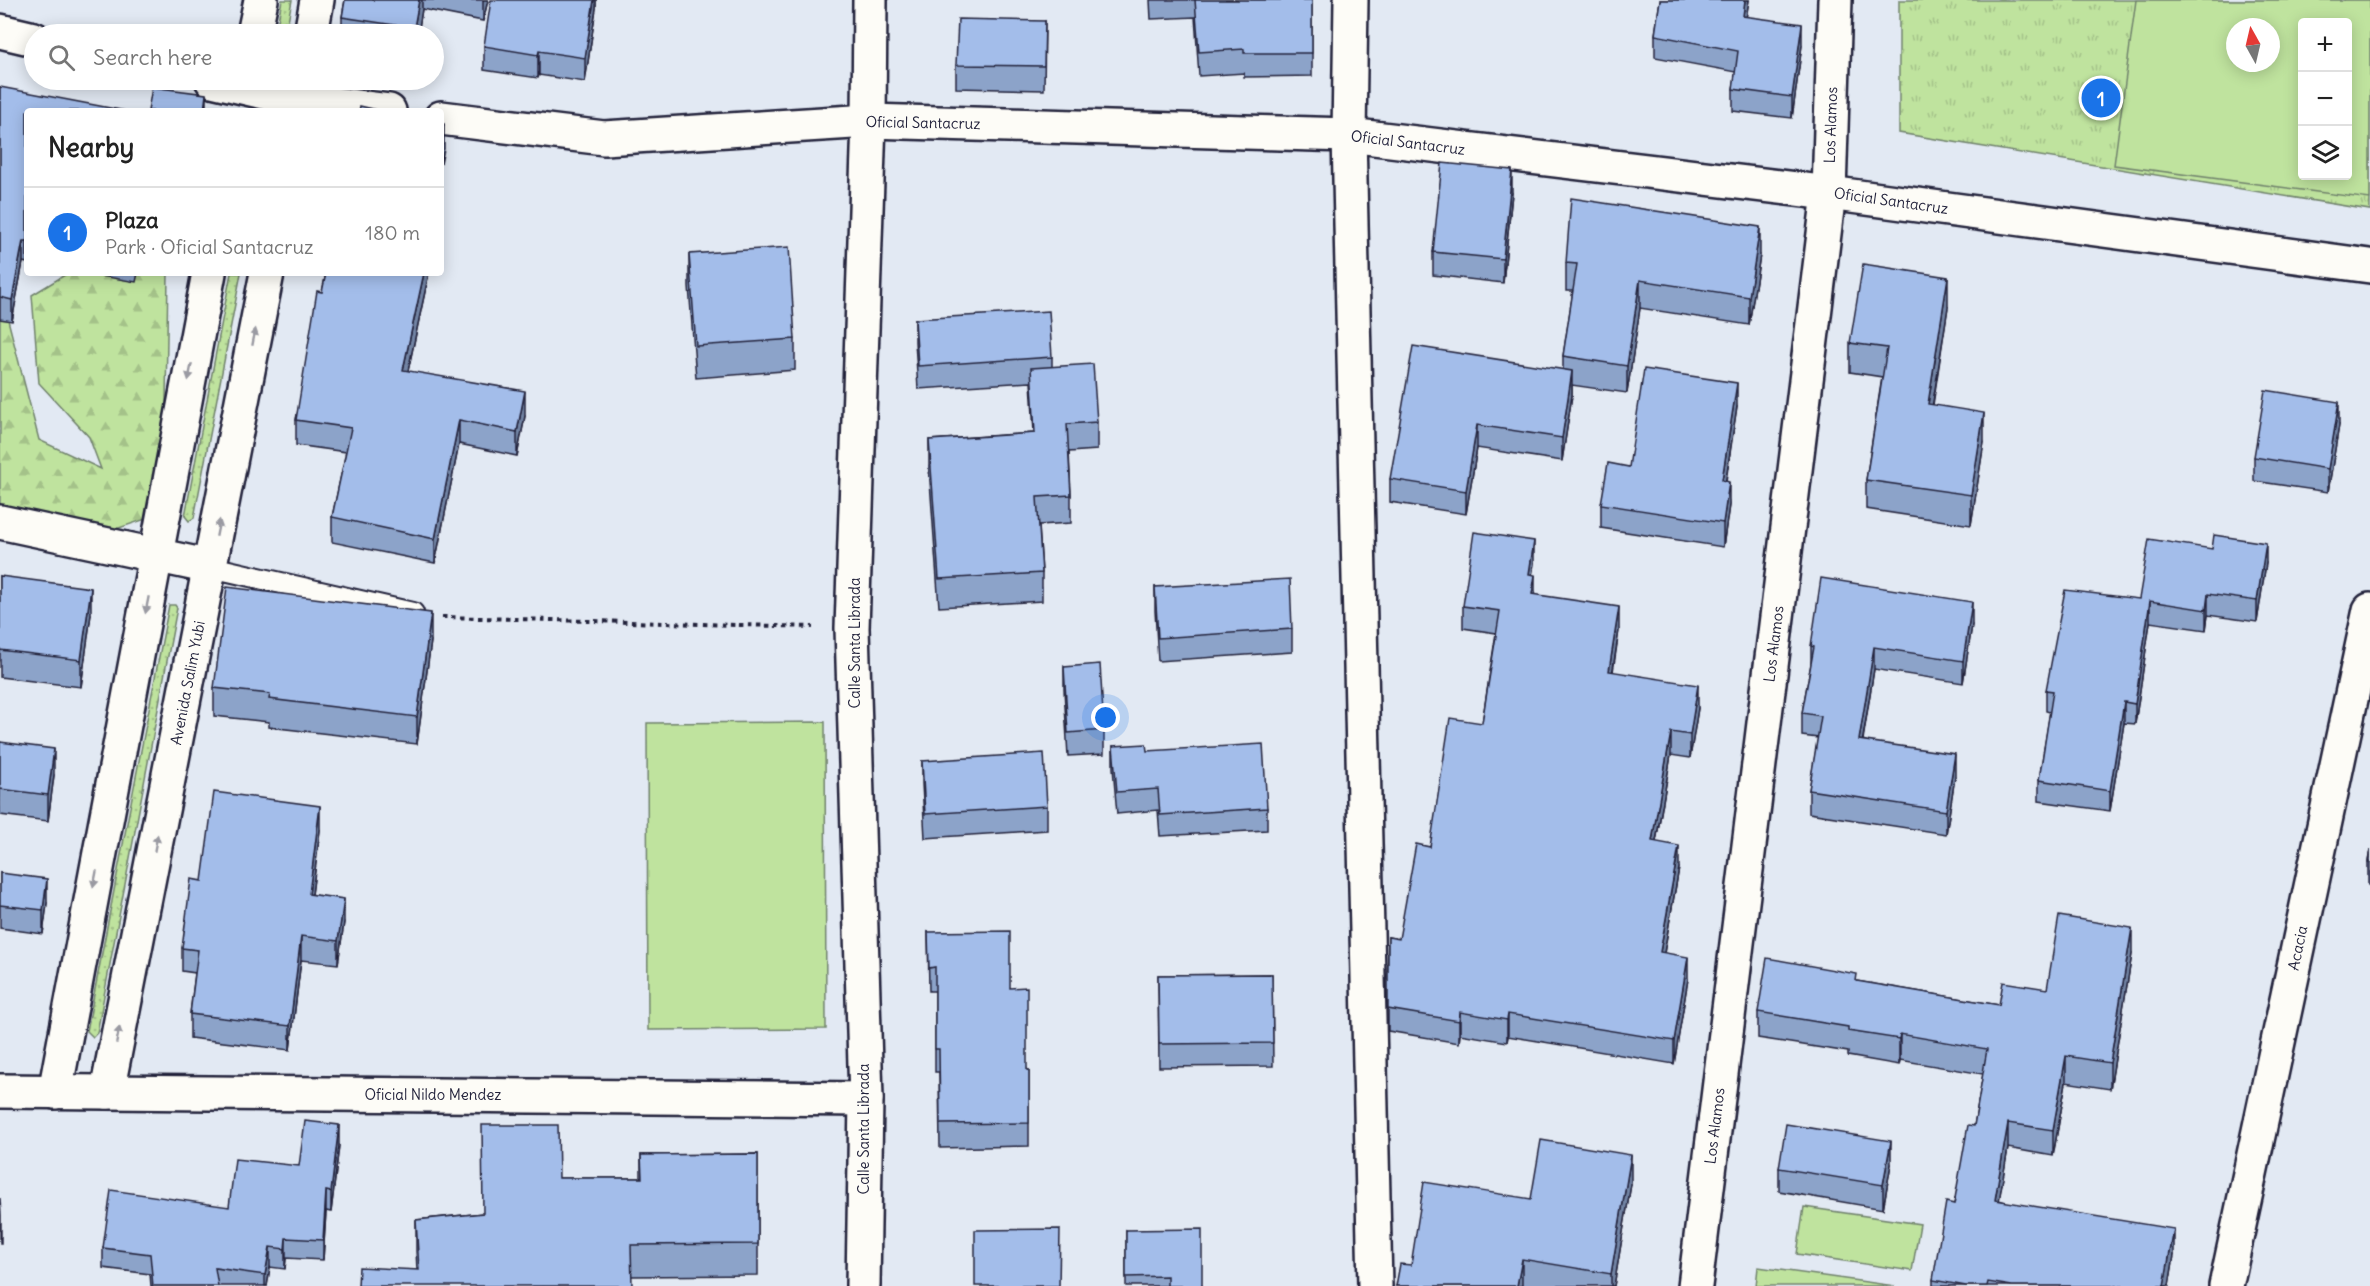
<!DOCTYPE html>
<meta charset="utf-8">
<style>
:root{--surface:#fff;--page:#f6f6f6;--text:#222;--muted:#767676;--line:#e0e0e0;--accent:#1a73e8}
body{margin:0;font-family:Delius,sans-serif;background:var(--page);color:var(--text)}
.controls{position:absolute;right:18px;top:18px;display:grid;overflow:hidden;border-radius:6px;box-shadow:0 3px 15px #0003}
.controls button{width:54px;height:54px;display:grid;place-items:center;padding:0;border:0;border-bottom:2px solid var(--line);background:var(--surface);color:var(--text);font:30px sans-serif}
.compass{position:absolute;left:2226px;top:18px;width:54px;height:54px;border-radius:50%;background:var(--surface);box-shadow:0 3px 15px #0003;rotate:352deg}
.you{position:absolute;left:1106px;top:718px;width:21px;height:21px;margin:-15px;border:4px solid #fff;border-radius:50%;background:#1a73e8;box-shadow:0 0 0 9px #1a73e833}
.badge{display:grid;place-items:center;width:39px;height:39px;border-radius:50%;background:var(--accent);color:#fff;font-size:20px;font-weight:700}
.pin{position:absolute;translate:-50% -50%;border:3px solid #fff;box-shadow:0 2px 6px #0006}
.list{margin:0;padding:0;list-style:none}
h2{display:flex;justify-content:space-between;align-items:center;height:78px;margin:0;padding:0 24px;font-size:26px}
h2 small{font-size:20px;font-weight:400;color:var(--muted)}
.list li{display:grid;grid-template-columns:39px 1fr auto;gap:18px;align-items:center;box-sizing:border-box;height:90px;padding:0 24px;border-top:2px solid var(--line)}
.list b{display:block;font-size:22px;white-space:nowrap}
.list p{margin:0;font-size:20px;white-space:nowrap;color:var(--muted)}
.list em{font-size:20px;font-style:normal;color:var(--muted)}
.icon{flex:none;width:33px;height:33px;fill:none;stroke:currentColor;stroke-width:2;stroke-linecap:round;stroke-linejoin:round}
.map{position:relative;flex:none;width:2370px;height:1286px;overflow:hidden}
.search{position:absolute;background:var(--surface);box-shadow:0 3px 15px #0003;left:24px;top:24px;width:420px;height:66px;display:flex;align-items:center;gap:15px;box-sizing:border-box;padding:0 21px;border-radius:33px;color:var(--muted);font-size:22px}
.panel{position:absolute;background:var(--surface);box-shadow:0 3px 15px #0003;left:24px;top:108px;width:420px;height:168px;border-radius:6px}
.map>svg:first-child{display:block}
</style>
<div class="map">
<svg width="2370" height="1286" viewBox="0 0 2370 1286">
<defs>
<pattern id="grass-dots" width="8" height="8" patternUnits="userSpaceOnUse" patternTransform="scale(1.5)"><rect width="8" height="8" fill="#bfe39e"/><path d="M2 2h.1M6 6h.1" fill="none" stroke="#a4c289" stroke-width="1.8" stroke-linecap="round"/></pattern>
<pattern id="forest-firs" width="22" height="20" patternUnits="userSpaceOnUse" patternTransform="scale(1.5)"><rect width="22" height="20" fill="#bfe39e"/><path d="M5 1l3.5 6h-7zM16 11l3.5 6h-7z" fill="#a4c289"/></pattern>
<pattern id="park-tufts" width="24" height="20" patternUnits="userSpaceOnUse" patternTransform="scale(1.5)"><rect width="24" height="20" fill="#bfe39e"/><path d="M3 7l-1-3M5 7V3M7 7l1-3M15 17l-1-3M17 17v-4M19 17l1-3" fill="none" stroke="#a4c289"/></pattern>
</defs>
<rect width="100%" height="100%" fill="#e2e9f3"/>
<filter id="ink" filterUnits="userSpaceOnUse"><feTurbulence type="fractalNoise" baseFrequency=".0167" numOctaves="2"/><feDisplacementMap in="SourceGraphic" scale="12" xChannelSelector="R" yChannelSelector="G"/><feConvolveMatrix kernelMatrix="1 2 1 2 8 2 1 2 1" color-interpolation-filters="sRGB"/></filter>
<g filter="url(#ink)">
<g fill="url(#grass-dots)" stroke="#70826c" stroke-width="1.5">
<polygon points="282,0 292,0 286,32 278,34 276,31"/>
<polygon points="231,273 241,273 194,518 189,521 185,516"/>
<polygon points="169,605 175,605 177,608 97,1033 93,1037 87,1031"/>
</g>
<polygon fill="url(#forest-firs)" stroke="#70826c" stroke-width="1.5" points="68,273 168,273 165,464 163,484 146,519 110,531 0,519 0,289 39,440 101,469 89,437 39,383 32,295"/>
<path fill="url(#park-tufts)" stroke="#70826c" stroke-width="1.5" fill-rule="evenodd" d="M1899 0H2370V210L1899 133ZM2302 22H2348V176H2302ZM2235 27H2271V63H2235Z"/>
<g fill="#bfe39e" stroke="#70826c" stroke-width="1.5" fill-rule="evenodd">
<path d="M2136 0H2370V199L2114 165ZM2302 22H2348V176H2302ZM2235 27H2271V63H2235Z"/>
<polygon points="825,722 826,1029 648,1030 647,723"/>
<polygon points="1804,1207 1920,1224 1912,1271 1797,1254"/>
<polygon points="1758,1267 1895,1286 1756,1286"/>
</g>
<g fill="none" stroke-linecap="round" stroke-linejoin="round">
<g stroke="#22223b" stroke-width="24">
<polyline id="service" points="211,567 413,613"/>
</g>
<g stroke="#22223b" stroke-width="38">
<g id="minor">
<polyline points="1351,0 1349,135 1375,1286"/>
<polyline points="0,31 34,39"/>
<polyline points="254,34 261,0"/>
<polyline points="311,34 317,0"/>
<polyline points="212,80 299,100 389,111"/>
<polyline points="441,118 604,138 869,121 1349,135 1829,193 2370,266"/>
<polyline points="0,522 211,567"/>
<polyline points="0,1091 866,1099"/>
<polyline points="55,1092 209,273"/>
<polyline points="107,1092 267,273"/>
<polyline points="863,1286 866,1099 852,628 869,121 870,0"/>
<polyline points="1695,1286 1829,193 1835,0"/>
<polyline points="2226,1286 2370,610"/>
</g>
</g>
<polyline stroke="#22223b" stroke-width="4" stroke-dasharray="4.5 4.5" stroke-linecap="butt" points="442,617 813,627"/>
<use href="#service" stroke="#fdfcf7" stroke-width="20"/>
<use href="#minor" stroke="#fdfcf7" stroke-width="33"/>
</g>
<g fill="#8ca3c9" stroke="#22223b" stroke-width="1.5">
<polygon points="345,0 488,0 483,21 422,9 418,34 342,34 342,17"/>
<polygon points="596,0 596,8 585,82 539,75 538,78 484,70 484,46"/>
<polygon points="1150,0 1312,0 1312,76 1244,77 1244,73 1199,76 1195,17 1151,19"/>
<polygon points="1660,0 1749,0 1746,17 1802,45 1792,118 1733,111 1733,89 1736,72 1655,57 1655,35"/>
<polygon points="1045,21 1044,90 956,88 956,65"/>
<polygon points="0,87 27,111 27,263 23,262 12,321 0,319"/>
<polygon points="1512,193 1503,283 1433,275 1433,252"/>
<polygon points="689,254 795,339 795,370 696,378 689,286"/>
<polygon points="1760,255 1749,325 1640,308 1627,393 1572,385 1572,395 1562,461 1477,448 1466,514 1390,502 1390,479 1563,370 1563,356 1573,291 1566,291 1566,263"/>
<polygon points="84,273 138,273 136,282"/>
<polygon points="326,273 429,273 408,371 525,416 517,456 459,444 435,563 332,542 332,517 346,452 296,445 296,420"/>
<polygon points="1948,307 1933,405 1984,442 1971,525 1866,509 1866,480 1882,377 1850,372 1850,343"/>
<polygon points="915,319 1052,357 1052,367 1097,422 1097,450 1069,452 1071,495 1071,523 1039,525 1042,573 1042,601 939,607 929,468 929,440 1034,433 1031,382 918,389 915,342"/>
<polygon points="1737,406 1726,481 1729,505 1723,547 1601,528 1601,504 1629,467"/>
<polygon points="2339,425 2328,492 2254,481 2254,457"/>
<polygon points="1534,563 1532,575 1535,594 1619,630 1613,672 1698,708 1690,758 1671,755 1656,842 1679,868 1664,953 1688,979 1674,1064 1508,1036 1507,1042 1460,1034 1459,1043 1388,1031 1388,937 1399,939 1430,847 1482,723 1496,633 1463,628 1463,606"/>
<polygon points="2266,563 2257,622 2208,615 2206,630 2150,622 2135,724 2124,723 2110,811 2039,801 2039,780 2050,712 2046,711 2046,690 2139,599"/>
<polygon points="0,576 91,614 81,687 0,677"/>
<polygon points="1155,587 1292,629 1292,652 1158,661 1155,611"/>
<polygon points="1972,625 1963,683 1874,669 1863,740 1955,777 1946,834 1809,813 1809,790 1818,738 1802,736 1802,713 1811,664 1811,646"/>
<polygon points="431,641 417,744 269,727 269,722 214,716 214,688"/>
<polygon points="1064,667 1104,730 1104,754 1068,756 1064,690"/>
<polygon points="0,742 54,775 48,821 0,815"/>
<polygon points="1113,746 1147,751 1267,808 1267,830 1160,836 1158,810 1117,814 1113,768"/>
<polygon points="922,761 1047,806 1047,830 925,838 922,784"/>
<polygon points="320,830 312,895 344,922 338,964 301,960 290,1050 190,1038 190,1014 195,973 182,971 182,948 202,881"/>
<polygon points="2370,849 2370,886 2368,885 2368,862"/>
<polygon points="0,873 47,903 43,934 0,928"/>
<polygon points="928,932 1010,988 1027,1070 1029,1070 1029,1146 940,1148 939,1072 935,1072 935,991 929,991"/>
<polygon points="2132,954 2110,1089 2066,1082 2053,1156 2008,1148 1999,1200 2174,1255 2169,1286 1933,1286 1933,1280 1954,1204 1974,1126 1983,1074 1900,1060 1899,1065 1848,1056 1848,1052 1758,1038 1758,1012 1857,981 1999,1005 2047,989"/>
<polygon points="1272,974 1273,1066 1159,1067 1158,975"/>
<polygon points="339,1145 331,1212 326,1211 323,1260 286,1258 285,1269 270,1267 267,1286 151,1286 150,1274 103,1268 103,1248 229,1207 299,1166"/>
<polygon points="758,1154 758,1275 631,1276 417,1270 416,1251 416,1220 483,1213 559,1178 641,1178 641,1155"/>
<polygon points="1891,1164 1883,1209 1779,1191 1779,1168"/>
<polygon points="1631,1184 1614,1286 1396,1286 1411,1265 1531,1199"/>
<polygon points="0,1198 1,1215 1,1243 0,1243"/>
<polygon points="1126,1230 1202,1286 1126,1286"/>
</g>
<g fill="#7284a4" stroke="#22223b" stroke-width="1.5">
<polygon points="419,0 422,0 422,9 418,34 414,34 414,28"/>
<polygon points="483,0 488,0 483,21"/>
<polygon points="594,0 596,0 596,8 585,82 585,58"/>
<polygon points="1745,0 1749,0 1743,38 1743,16"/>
<polygon points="1802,24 1802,45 1792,118 1792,97"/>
<polygon points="539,51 539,75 538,78 538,55"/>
<polygon points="206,94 206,111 204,111"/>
<polygon points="444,124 444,149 441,164 441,139"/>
<polygon points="1512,170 1512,193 1503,283 1503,259"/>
<polygon points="1760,227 1760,255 1749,325 1749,297"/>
<polygon points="23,241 23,262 12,321 12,300"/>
<polygon points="424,273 429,273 403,394 403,370"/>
<polygon points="1948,277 1948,307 1928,433 1928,404"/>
<polygon points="1640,280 1640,308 1627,393 1627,366"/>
<polygon points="1572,371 1572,395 1562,461 1562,438"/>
<polygon points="1737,383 1737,406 1722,504 1722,480"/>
<polygon points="525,391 525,416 517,456 517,432"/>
<polygon points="2339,402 2339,425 2328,492 2328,469"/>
<polygon points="1984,413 1984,442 1971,525 1971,495"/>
<polygon points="459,420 459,444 435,563 435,539"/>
<polygon points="1477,425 1477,448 1466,514 1466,491"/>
<polygon points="1729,482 1729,505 1723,547 1723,523"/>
<polygon points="1534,541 1534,563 1529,597 1529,574"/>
<polygon points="2266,543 2266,563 2257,622 2257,601"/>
<polygon points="1535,575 1535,598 1532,594"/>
<polygon points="91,588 91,614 81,687 81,660"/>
<polygon points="2208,594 2208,615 2206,630 2206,610"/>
<polygon points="2150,601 2150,622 2135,724 2135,704"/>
<polygon points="1972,602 1972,625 1963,683 1963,661"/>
<polygon points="1619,607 1619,630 1609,694 1609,671"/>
<polygon points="431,613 431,641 417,744 417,717"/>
<polygon points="1874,647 1874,669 1859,762 1859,740"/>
<polygon points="1698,685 1698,708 1690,758 1690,735"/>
<polygon points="2124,702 2124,723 2110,811 2110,791"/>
<polygon points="1671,732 1671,755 1652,864 1652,841"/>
<polygon points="54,749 54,775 48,821 48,795"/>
<polygon points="1955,754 1955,777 1946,834 1946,811"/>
<polygon points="320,806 320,830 309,918 309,894"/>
<polygon points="1679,846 1679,868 1660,975 1660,952"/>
<polygon points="47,879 47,903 43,934 43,910"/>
<polygon points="344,899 344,922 338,964 338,941"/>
<polygon points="2132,928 2132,954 2110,1089 2110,1063"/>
<polygon points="301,936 301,960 290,1050 290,1026"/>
<polygon points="1688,957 1688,979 1674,1064 1674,1041"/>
<polygon points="1460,1012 1460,1034 1459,1043 1459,1021"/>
<polygon points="1508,1014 1508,1036 1507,1042 1507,1020"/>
<polygon points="1900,1034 1900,1060 1899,1065 1899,1039"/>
<polygon points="2066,1056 2066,1082 2053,1156 2053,1130"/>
<polygon points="2008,1123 2008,1148 1995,1225 1995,1200"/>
<polygon points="339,1125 339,1145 331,1212 331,1192"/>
<polygon points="1891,1141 1891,1164 1883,1209 1883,1185"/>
<polygon points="1631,1155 1631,1184 1614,1286 1611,1286 1611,1274"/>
<polygon points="326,1191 326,1211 323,1260 323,1240"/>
<polygon points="2174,1229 2174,1255 2169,1286 2164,1286"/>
<polygon points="286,1238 286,1258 285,1269 285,1249"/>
<polygon points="270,1247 270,1267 267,1286 265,1286 265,1275"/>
<polygon points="1522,1259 1522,1286 1517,1286"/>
</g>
<g fill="#a3bdea" stroke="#22223b" stroke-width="1.5">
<polygon points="345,0 419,0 414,28 342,17"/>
<polygon points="491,0 594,0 585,58 539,51 538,55 484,46"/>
<polygon points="1195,0 1312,0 1312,53 1244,53 1244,49 1199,52"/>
<polygon points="1660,0 1745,0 1743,16 1802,24 1792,97 1733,89 1738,51 1655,35"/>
<polygon points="958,19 1045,21 1044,66 956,65"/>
<polygon points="0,87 126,111 27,111 27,241 23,241 12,300 0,297"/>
<polygon points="152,87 206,94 204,111 148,111"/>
<polygon points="360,106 382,111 359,111"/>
<polygon points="441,124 444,124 441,139"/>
<polygon points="1442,163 1512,170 1503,259 1433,252"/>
<polygon points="1571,198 1760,227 1749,297 1640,280 1627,366 1563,356 1577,264 1566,263"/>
<polygon points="789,247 795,339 696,346 689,254"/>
<polygon points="1863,264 1948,277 1928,404 1984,413 1971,495 1866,480 1887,348 1850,343"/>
<polygon points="326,273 424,273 403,370 525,391 517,432 459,420 435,539 332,517 351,428 296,420 317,291 322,292"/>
<polygon points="1049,311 1052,357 918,366 915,319"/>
<polygon points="1413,346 1572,371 1562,438 1477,425 1466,491 1390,479"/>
<polygon points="1093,364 1097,422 1067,424 1071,495 1037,497 1042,573 939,579 929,440 1035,433 1031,368"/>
<polygon points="1644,369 1737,383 1722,480 1729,482 1723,523 1601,504 1608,463 1629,467"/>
<polygon points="2265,390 2339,402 2328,469 2254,457"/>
<polygon points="1474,532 1534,541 1529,574 1535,575 1532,594 1619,607 1609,671 1698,685 1690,735 1671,732 1652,841 1679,846 1660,952 1688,957 1674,1041 1508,1014 1507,1020 1460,1012 1459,1021 1388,1009 1388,937 1399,939 1416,844 1430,847 1450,718 1482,723 1500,611 1463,606"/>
<polygon points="2214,535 2266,543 2257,601 2208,594 2206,610 2150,601 2135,704 2124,702 2110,791 2039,780 2053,691 2046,690 2065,590 2139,599 2149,539 2212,549"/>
<polygon points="0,576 91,588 81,660 0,650"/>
<polygon points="1821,578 1972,602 1963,661 1874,647 1859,740 1955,754 1946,811 1809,790 1821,716 1802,713 1814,647 1811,646"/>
<polygon points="1290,579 1292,629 1158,638 1155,587"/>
<polygon points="227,587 431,613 417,717 269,699 270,694 214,688"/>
<polygon points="1100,664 1104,730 1068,733 1064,667"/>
<polygon points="0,742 54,749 48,795 0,789"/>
<polygon points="1146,744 1147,751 1263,744 1267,808 1160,815 1158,789 1117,792 1113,746"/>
<polygon points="1044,753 1047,806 925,814 922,761"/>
<polygon points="214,792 320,806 309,894 344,899 338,941 301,936 290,1026 190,1014 198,950 182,948 191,879 202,881"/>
<polygon points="2370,849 2370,862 2368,862"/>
<polygon points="0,873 47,879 43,910 0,905"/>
<polygon points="2059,916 2132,928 2110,1063 2066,1056 2053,1130 2008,1123 1995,1200 2174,1229 2164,1286 2012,1286 1988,1282 1987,1286 1966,1286 1933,1280 1946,1202 1954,1204 1968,1125 1974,1126 1987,1049 1900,1034 1899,1039 1848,1031 1848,1027 1758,1012 1767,958 1857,974 1856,981 1999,1005 2003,982 2047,989"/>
<polygon points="1010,931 1010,988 1027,987 1027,1070 1029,1070 1029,1123 940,1124 939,1049 935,1049 935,967 929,968 928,932"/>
<polygon points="1272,974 1273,1043 1159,1044 1158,975"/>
<polygon points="305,1121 339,1125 331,1192 326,1191 323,1240 286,1238 285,1249 270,1247 265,1275 215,1268 218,1286 153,1286 150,1254 103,1248 111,1190 229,1207 235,1159 299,1166"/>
<polygon points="1786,1124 1891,1141 1883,1185 1779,1168"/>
<polygon points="482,1125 558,1125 559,1178 642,1178 641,1155 758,1154 758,1244 631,1245 632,1286 358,1286 359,1267 419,1270 416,1220 483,1213"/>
<polygon points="1541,1140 1631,1155 1611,1274 1522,1259 1517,1286 1396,1286 1400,1264 1411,1265 1424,1182 1531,1199"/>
<polygon points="1060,1229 1059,1286 975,1286 975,1230"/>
<polygon points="1202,1229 1202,1286 1167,1286 1167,1276 1126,1277 1126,1230"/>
</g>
<defs><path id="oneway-solid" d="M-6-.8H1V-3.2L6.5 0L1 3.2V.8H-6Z" transform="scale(1.5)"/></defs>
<g fill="#9a9aa2">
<use href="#oneway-solid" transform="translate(254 337) rotate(-79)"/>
<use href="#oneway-solid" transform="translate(190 372) rotate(101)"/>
<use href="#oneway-solid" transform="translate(218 528) rotate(-79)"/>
<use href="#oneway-solid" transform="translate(147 605) rotate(101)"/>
<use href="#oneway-solid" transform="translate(156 843) rotate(-79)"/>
<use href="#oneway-solid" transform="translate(95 879) rotate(101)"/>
<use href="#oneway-solid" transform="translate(118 1035) rotate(-79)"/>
</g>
</g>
<g text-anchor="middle" stroke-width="6" stroke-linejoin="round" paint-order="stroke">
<g font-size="15" fill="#22223b" stroke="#fdfcf7">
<text transform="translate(923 123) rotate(1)" y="5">Oficial Santacruz</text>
<text transform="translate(1831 125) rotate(-88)" y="5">Los Alamos</text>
<text transform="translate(1408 143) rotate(7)" y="5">Oficial Santacruz</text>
<text transform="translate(1891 201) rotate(8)" y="5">Oficial Santacruz</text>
<text transform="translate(855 643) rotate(-90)" y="5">Calle Santa Librada</text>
<text transform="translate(1774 644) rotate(-83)" y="5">Los Alamos</text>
<text transform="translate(188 683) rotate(-79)" y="5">Avenida Salim Yubi</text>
<text transform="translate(2298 948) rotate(-78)" y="5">Acacia</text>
<text x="433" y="1100">Oficial Nildo Mendez</text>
<text transform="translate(1715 1126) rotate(-83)" y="5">Los Alamos</text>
<text transform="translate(864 1129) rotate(-90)" y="5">Calle Santa Librada</text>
</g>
</g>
</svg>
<div class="controls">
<button>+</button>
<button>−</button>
<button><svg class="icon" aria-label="layers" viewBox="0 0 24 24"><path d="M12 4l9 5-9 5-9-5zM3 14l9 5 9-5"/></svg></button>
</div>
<svg class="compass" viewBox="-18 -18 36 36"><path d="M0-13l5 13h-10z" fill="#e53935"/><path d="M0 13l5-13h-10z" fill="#767676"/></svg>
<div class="you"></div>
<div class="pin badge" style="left:2101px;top:98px">1</div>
<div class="search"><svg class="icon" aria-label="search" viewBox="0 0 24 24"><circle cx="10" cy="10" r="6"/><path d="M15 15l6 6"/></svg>Search here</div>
<section class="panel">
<h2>Nearby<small></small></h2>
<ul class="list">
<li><span class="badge">1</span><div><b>Plaza</b><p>Park · Oficial Santacruz</p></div><em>180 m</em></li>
</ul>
</section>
</div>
